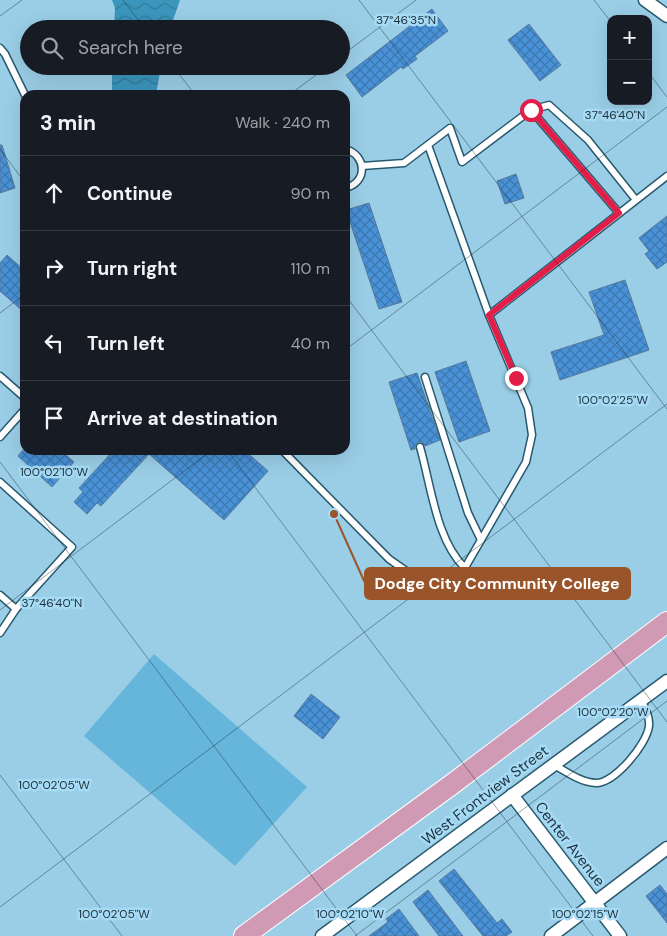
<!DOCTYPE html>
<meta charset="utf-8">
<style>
:root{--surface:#171b24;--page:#20242c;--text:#f1f3f6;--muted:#9ea1a6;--line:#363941}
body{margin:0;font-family:"DM Sans",sans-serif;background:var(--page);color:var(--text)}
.controls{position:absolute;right:15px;top:15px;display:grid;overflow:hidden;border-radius:10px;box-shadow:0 5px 20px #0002}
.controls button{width:45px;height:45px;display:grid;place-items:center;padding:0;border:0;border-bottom:1px solid var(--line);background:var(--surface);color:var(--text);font:25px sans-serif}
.stop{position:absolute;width:15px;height:15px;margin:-11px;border:4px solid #e11d48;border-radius:50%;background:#fff}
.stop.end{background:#e11d48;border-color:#fff;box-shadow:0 1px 5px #0008}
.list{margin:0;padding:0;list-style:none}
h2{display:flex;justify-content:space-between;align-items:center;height:65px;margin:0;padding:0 20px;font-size:21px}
h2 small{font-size:16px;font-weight:400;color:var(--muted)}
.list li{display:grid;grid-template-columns:32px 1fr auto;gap:15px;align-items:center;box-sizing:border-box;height:75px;padding:0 20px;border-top:1px solid var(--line)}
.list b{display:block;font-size:19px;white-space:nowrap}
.list em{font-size:16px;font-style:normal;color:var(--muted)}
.icon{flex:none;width:28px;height:28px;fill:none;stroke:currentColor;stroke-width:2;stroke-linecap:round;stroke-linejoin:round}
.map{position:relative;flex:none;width:667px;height:936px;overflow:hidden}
.search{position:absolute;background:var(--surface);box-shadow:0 5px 20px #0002;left:20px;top:20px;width:330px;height:55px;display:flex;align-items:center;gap:12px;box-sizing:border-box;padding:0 18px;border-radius:28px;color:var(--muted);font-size:19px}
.panel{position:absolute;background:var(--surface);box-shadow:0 5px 20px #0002;left:20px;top:90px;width:330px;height:365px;border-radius:15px}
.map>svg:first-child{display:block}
</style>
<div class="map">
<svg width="667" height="936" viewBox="0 0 667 936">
<defs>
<pattern id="water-waves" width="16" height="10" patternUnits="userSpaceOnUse" patternTransform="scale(1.25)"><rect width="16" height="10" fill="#3b96bd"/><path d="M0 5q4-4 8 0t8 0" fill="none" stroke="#317b9b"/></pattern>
<pattern id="building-cross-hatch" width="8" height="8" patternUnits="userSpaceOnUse" patternTransform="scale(1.25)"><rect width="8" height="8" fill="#4992d8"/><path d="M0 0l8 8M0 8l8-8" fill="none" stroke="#3c78b0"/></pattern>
</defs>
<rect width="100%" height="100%" fill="#9acee7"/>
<polygon fill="#66b5da" points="154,654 307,787 235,866 84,736"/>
<g fill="url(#water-waves)">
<polygon points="112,0 180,0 170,29 114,29 115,8"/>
<polygon points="112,66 161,66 156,95 112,95"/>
</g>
<g fill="url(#building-cross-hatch)" stroke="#58799a">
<polygon points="432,9 448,31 415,56 417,59 403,69 401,67 362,97 346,75"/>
<polygon points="529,24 561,65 540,81 508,40"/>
<polygon points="0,145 2,145 15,188 0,193"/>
<polygon points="516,174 524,198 505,204 497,181"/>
<polygon points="369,203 402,302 379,309 346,210"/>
<polygon points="667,216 667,262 657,269 645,254 649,251 639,238"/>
<polygon points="7,255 25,271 25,313 0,291 0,263"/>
<polygon points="625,280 649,350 560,380 551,352 604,335 589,292"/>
<polygon points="466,361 490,431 459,442 435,372"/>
<polygon points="417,373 440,440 425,446 422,442 418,442 415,445 415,449 411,450 389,382"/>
<polygon points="23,450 60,450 74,462 52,487 18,456"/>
<polygon points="114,450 244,450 268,471 224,520 149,454 101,506 97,503 87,514 74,502 83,492 79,488"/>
<polygon points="311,694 340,717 323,739 294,716"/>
<polygon points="454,869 497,923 502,919 512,932 506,936 483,936 439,881"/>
<polygon points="660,885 667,894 667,923 646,896"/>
<polygon points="428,890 463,936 439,936 413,902"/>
<polygon points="399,909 419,936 369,936 388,922 386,919"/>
</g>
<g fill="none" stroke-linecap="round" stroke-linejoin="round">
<g stroke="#27596f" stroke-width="9">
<g id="service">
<polyline points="0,48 5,54 25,95"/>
<polyline points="531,110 549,105 588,140 636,200"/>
<polyline points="428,145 489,315 528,408 532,435 526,462 481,540"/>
<path d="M345 149C367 155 368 183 345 188"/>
<polyline points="362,166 404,163 450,128 462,162 531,110 619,213"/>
<polyline points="489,315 667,176"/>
<polyline points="0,376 25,398"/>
<polyline points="0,437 25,409"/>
<path d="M420 447C431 485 436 540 465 568"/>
<polyline points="282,450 389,559 432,589 440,591 449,586 459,578 481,540 468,513 425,377"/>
<polyline points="0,482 72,547 16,609 0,595"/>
<polyline points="0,633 16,609"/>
<path d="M554 765C567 772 580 782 596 783 615 783 647 744 649 726 650 717 645 707 641 700"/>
</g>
</g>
<g stroke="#27596f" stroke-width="15">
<g id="minor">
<polyline points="645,0 667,16"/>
<polyline points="512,795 620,936"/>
<polyline points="322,936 667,681"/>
<polyline points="551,936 667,848"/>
</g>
</g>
<g stroke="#fff" stroke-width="22">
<polyline id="trunk" points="244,936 451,785 667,622"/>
</g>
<use href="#service" stroke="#fff" stroke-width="6"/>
<use href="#minor" stroke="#fff" stroke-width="12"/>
<use href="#trunk" stroke="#d09ab4" stroke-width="20"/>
</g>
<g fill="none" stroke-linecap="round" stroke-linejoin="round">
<polyline stroke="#e11d48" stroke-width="6" points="516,378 489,315 619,213 531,110"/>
</g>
<path fill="none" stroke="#1c313b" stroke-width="1" stroke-opacity="0.45" d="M123 0 145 29M359 0 667 409M594 0 611 22M0 16 22 0M341 56 416 0M173 66 195 95M648 72 667 97M289 95 328 66M0 149 25 183M345 295 667 722M0 313 25 294M345 350 667 107M227 450 593 936M0 462 357 936M0 610 212 450M0 775 122 936M0 907 667 404M355 936 667 701"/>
<g text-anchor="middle" stroke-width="5" stroke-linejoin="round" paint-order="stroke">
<g font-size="15" fill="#1c313b" stroke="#a7dbf5">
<text transform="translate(485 795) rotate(-37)" y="5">West Frontview Street</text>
<text transform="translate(570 844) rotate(52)" y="5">Center Avenue</text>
</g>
</g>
<g font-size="12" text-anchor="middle" fill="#1c313b" stroke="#a7dbf5" stroke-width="5" stroke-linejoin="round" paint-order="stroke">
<text x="406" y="24">37°46'35"N</text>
<text x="615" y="119">37°46'40"N</text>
<text x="613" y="404">100°02'25"W</text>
<text x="54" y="476">100°02'10"W</text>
<text x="52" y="607">37°46'40"N</text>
<text x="613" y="716">100°02'20"W</text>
<text x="54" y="789">100°02'05"W</text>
<text x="114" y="918">100°02'05"W</text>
<text x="350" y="918">100°02'10"W</text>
<text x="585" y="918">100°02'15"W</text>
</g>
<path fill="none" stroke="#995429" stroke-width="2" d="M334 514L365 583"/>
<circle fill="#995429" stroke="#a7dbf5" stroke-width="2" cx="334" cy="514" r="5"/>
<rect fill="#995429" stroke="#995429" stroke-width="2" x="365" y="568" width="265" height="31" rx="5"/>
<g font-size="16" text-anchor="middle" font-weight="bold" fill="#fff">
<text x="497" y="589">Dodge City Community College</text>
</g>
</svg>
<div class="controls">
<button>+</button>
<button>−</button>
</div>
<div class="stop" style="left:531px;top:110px"></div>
<div class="stop end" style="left:516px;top:378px"></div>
<div class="search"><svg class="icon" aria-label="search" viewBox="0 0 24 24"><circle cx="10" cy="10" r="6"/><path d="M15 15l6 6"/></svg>Search here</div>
<section class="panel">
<h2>3 min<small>Walk · 240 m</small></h2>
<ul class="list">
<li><svg class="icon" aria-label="ahead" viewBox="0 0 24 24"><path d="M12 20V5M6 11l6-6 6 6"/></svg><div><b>Continue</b></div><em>90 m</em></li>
<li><svg class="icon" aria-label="right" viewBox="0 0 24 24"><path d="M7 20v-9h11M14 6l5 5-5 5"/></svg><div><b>Turn right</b></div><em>110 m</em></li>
<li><svg class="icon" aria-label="left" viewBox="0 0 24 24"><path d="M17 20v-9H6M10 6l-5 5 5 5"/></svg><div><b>Turn left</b></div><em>40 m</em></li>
<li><svg class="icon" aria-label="arrive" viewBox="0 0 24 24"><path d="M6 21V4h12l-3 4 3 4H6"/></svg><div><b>Arrive at destination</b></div></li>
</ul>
</section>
</div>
